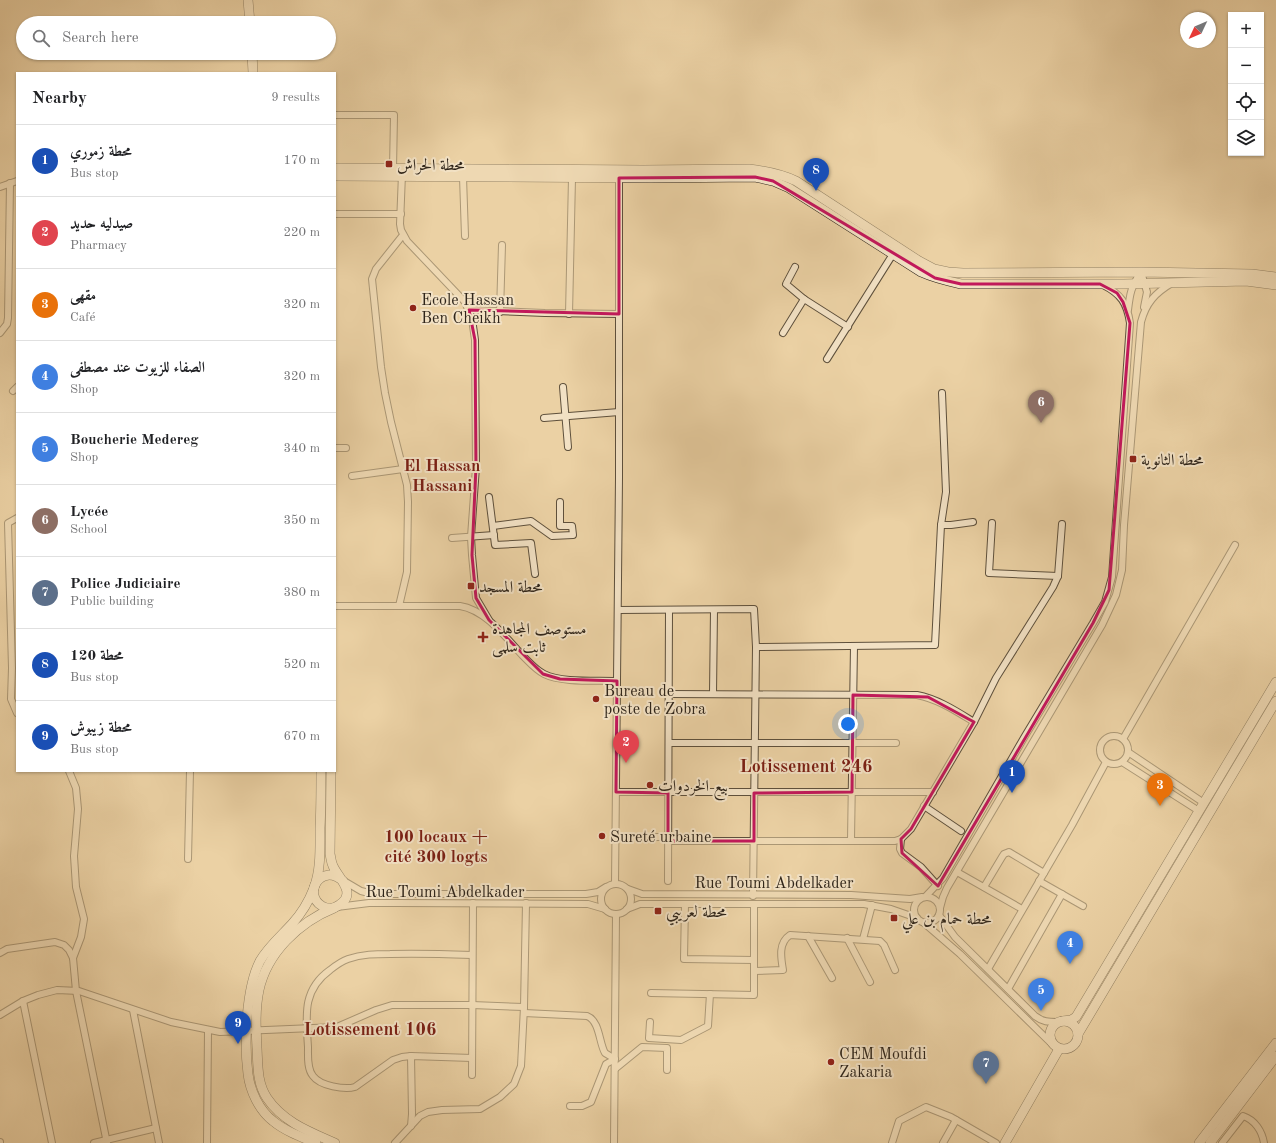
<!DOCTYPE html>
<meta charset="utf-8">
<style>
:root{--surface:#fff;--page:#f2f2f2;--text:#202124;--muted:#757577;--line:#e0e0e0;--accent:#d93025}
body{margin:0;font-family:"Old Standard TT",Amiri,serif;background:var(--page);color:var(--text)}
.controls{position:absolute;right:12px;top:12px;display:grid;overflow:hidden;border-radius:0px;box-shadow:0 1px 3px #0004}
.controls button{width:36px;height:36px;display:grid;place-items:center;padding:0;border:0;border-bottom:1px solid var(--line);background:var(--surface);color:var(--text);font:20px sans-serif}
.compass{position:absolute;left:1180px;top:12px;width:36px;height:36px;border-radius:50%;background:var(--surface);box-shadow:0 1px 3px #0004;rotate:226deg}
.you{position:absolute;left:848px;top:724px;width:14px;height:14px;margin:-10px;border:3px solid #fff;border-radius:50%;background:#1a73e8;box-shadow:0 0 0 6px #1a73e833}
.badge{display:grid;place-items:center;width:26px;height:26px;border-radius:50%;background:var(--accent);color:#fff;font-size:13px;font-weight:700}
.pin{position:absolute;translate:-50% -33px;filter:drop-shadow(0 1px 2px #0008)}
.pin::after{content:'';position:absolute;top:21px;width:14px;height:12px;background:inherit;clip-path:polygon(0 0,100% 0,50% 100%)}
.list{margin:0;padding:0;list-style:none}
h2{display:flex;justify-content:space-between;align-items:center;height:52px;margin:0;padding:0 16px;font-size:17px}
h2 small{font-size:13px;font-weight:400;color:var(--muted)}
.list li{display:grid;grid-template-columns:26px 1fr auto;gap:12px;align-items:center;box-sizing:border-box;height:72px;padding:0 16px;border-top:1px solid var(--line)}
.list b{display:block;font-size:15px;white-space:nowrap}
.list p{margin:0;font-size:13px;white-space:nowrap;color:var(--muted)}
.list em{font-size:13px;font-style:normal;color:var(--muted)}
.icon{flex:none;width:22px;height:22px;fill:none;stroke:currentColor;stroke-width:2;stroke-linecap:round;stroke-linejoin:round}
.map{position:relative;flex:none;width:1276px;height:1143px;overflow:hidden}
.search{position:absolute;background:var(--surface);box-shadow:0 1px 3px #0004;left:16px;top:16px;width:320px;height:44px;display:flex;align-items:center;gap:10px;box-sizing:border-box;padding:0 14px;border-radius:22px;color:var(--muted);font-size:15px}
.panel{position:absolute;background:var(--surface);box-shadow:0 1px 3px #0004;left:16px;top:72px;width:320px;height:700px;border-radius:0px}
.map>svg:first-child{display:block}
</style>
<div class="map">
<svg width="1276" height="1143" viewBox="0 0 1276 1143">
<rect width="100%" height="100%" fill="#ebd1a4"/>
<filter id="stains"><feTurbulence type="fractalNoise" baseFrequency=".005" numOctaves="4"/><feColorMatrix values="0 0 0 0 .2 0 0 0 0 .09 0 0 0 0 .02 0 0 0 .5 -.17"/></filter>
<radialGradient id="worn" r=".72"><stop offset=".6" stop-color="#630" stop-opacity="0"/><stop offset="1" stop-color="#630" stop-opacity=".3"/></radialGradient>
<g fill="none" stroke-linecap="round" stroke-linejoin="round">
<g stroke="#5e503c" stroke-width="8">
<g id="street">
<polyline points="335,115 394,115 393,169"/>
<polyline points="402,174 400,224 401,230 407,241 465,302 472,319 475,340 476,467 471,537 472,555 476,598 489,620"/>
<polyline points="463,177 465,236"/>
<polyline points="0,187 17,181"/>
<polyline points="335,214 401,214"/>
<polyline points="795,267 786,284 804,299 848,327"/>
<polyline points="469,310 545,313 619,314"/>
<path d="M1128 310C1130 293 1131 287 1141 272L1147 292 1144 307"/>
<polyline points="500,312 502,245"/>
<polyline points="569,314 572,178"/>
<polyline points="0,333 7,324 8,318 10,183"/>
<polyline points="783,333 804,299"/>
<polyline points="827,359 893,254"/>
<polyline points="563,387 568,447"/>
<polyline points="13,391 17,387"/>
<polyline points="544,418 619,412"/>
<polyline points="335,448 346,448"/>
<polyline points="352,476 403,469"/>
<polyline points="489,497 495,545 531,543 535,574"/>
<polyline points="17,518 8,523 12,668 11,699 17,713"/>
<polyline points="992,523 989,573 1058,576"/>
<polyline points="941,525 946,492 942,393"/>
<polyline points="493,526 531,521 552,536 573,535 572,526 560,526 560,502"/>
<polyline points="452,538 494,535"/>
<path d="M335 606H460C486 610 506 638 523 656 530 663 536 670 544 674 562 683 597 680 617 681"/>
<polyline points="399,606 407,572 408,502 407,485 391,422 385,393 381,367 372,279 376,269 403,235"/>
<polyline points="618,610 754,609 756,647 935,645 941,525 951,525 973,522"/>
<path d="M669 694 917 695C938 699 956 711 974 722"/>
<polyline points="713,694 714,610"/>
<circle cx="1114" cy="750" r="14"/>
<polyline points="1123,739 1235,545"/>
<polyline points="669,743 896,743"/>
<polyline points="1128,752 1204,803"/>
<polyline points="1122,762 1199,811"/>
<polyline points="69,771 76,788 78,809 74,856 76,887 84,919 81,937 73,958"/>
<polyline points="616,792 933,792"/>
<polyline points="924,806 961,831"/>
<polyline points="641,837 668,837"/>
<polyline points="901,839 900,849 902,853 921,867 938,886"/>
<polyline points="851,840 854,646"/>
<polyline points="668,841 895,841 901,839 911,829 974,722 996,678 1053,587 1058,576 1062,524"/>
<polyline points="188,859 190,771"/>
<polyline points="957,872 1022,909"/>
<polyline points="344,881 361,891 373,894 586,894 598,892 606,887"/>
<polyline points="668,881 669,610"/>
<polyline points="1039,881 1083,906"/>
<circle cx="616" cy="899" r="15"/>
<polyline points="615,884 619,478 619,178"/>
<polyline points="984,887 1002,857 1004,854 1009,852 1044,873"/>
<polyline points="628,889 642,894 851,895 910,899 922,897"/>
<polyline points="753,896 756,647"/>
<path d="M926 896 943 878 1025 736 1093 623 1105 602 1112 577 1130 323C1127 303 1121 294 1103 285"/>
<circle cx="927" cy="910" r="13"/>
<polyline points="685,904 684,959 754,960"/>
<polyline points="337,907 369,903 395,903 588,904 605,909"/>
<path d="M940 908 943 897 947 888 1102 625 1116 595 1122 570 1124 525 1141 322C1146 303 1155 293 1172 283"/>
<polyline points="627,909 640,904 864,904 891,909 917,918"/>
<path d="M939 915 955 937 1035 1016C1043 1022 1048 1022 1058 1022"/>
<polyline points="924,923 960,954 1053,1045"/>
<polyline points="808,936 832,978"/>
<polyline points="847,938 870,982"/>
<polyline points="863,939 872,905"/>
<polyline points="0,953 7,949 55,942 64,945 69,950 73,958 76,991 107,1143"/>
<polyline points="988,969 1072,825 1106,762"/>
<path d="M754 971 783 970C781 958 778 943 790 935L880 941 884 945 895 970"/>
<polyline points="1008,989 1062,894"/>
<polyline points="651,993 754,995 754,904"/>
<polyline points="23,1001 52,1143"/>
<polyline points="133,1010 159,1143"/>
<path d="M524 1013 587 1016C600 1021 599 1043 605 1053L615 1059 606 1064 591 1102 582 1106H570"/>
<polyline points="0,1015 23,1001 38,995 57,990 79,991 171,1022 220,1032 337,1027 376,1010 392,1005 472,1005 524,1007"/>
<polyline points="650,1022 649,1038 681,1040 708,1026 710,994"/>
<path d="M472 1058 411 1056 402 1057 393 1060 355 1087C345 1090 320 1086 313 1076 307 1069 308 1056 308 1047 306 1016 302 990 330 970 335 966 342 961 348 959 362 954 376 954 390 954 417 953 445 954 472 955"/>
<polyline points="615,1069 642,1047 667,1048 667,1070"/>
<polyline points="472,1075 473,903"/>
<polyline points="411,1126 412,1114 411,1056"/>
<polyline points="0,1142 0,1143"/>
<polyline points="94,1143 156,1128"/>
<polyline points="207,1143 208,1030"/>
<polyline points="395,1143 420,1116 428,1112 442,1110 480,1109 500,1097 514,1084 521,1066 524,1007 526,903"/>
<polyline points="614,1143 616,914"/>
<polyline points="892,1143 899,1121 926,1107 951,1117 996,1143"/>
<polyline points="943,1143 956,1120"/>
<path d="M1222 1143 1243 1116C1255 1120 1262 1131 1264 1143"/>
</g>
</g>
<g stroke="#2f251a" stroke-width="10">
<g id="secondary">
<polyline points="248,0 250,23"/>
<polyline points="252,53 253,73"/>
<path d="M335 168 643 170 749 169C766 171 781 174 796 181L919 261 934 269 948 272 963 273 1141 272 1252 274 1276 277"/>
<path d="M335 176 651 178 755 177 773 181 789 188 921 272C934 278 947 281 961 284H1124L1246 281 1276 285"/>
<path d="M331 771 330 854C331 858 331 862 333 866 338 878 358 893 339 905 334 909 327 909 322 906 302 894 321 862 343 881"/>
<path d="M334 908C299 922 267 953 259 990 255 1009 256 1029 257 1048 258 1066 257 1083 267 1098 283 1122 310 1132 335 1143"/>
<circle cx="1064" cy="1035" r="14"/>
<polyline points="1063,1021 1071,1020 1076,1017 1276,682"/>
<polyline points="1078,1034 1276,701"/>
<path d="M316 1143C301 1137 285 1131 273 1121 259 1110 250 1091 248 1074 244 1043 246 988 260 961 268 947 281 936 292 924 301 914 309 901 314 888 321 869 320 849 320 828 321 809 321 790 321 771"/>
<polyline points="1005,1143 1059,1049"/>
<polyline points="1199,1143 1276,1043"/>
<polyline points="1210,1143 1276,1056"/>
</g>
</g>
<use href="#street" stroke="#f2e1c4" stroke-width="6"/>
<use href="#secondary" stroke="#f2e1c4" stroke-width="9"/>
</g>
<path d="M0 0H1276V1143H0ZM755 177 773 181 935 278 961 284H1100L1117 293 1123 302 1130 323 1109 590 1093 623 938 886 902 853 901 839 911 829 974 722 928 697 853 695 852 792 754 793V841H668V793L616 792 617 681 560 679 543 674 489 620 476 598 472 555 476 467 475 340 469 310 619 314V178Z" fill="#ebd1a4" fill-opacity=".55" fill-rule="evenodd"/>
<path fill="none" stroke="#c2185b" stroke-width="3" stroke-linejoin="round" d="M755 177 773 181 935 278 961 284H1100L1117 293 1123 302 1130 323 1109 590 1093 623 938 886 902 853 901 839 911 829 974 722 928 697 853 695 852 792 754 793V841H668V793L616 792 617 681 560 679 543 674 489 620 476 598 472 555 476 467 475 340 469 310 619 314V178Z"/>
<g fill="#8f2418" stroke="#f2e1c4" stroke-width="1.5">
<rect x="385" y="160" width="8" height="8" rx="2"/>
<circle cx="413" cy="308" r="4"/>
<rect x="1129" y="455" width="8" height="8" rx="2"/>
<rect x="467" y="582" width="8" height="8" rx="2"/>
<path d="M481 631h4v4h4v4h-4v4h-4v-4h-4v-4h4z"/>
<circle cx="596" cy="699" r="4"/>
<circle cx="650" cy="785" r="4"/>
<circle cx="602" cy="836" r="4"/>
<rect x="654" y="907" width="8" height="8" rx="2"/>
<rect x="890" y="914" width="8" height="8" rx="2"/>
<circle cx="831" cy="1062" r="4"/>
</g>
<g text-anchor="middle" stroke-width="4" stroke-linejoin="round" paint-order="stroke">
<g font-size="16" fill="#2f251a" stroke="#f2e1c4" text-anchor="start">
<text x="397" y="170">محطة الحراش</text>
<text x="421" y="305">Ecole Hassan<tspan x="421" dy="18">Ben Cheikh</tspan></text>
<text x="1141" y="465">محطة الثانوية</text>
<text x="479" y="592">محطة المسجد</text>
<text x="492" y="634">مستوصف المجاهدة<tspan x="492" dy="18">ثابت سلمى</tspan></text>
<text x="604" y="696">Bureau de<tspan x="604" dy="18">poste de Zobra</tspan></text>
<text x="658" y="791">بيع الخردوات</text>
<text x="610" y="842">Sureté urbaine</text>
<text x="666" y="917">محطة لعريبي</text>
<text x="902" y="924">محطة حمام بن علي</text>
<text x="839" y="1059">CEM Moufdi<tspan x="839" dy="18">Zakaria</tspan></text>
</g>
<g font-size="16" fill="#2f251a" stroke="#f2e1c4">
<text x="774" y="888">Rue Toumi Abdelkader</text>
<text x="445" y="897">Rue Toumi Abdelkader</text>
</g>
<g font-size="17" font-weight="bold" fill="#7a1f14" stroke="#f2e1c4">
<text x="442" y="471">El Hassan<tspan x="442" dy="20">Hassani</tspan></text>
<text x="436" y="842">100 locaux +<tspan x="436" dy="20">cité 300 logts</tspan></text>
</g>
<g font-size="18" font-weight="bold" fill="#7a1f14" stroke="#f2e1c4">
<text x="806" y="772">Lotissement 246</text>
<text x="370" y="1035">Lotissement 106</text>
</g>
</g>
<rect width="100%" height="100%" filter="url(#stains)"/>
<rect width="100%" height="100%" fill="url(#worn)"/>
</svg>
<div class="controls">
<button>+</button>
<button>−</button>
<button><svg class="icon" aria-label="locate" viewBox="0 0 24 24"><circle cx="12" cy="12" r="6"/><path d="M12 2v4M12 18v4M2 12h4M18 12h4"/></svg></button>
<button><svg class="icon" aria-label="layers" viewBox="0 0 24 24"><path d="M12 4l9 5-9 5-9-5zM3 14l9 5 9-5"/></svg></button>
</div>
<svg class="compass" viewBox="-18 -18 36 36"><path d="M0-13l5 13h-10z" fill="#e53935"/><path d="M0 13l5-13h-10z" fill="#757577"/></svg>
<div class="you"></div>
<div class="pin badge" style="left:1012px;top:793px;background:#1a4fb4">1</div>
<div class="pin badge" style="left:626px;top:763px;background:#e0444e">2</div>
<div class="pin badge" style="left:1160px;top:806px;background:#e8710a">3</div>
<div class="pin badge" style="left:1070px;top:964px;background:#3f7fe0">4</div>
<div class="pin badge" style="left:1041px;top:1011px;background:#3f7fe0">5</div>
<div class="pin badge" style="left:1041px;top:423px;background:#8d6e63">6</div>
<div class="pin badge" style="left:986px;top:1084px;background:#5c6f8a">7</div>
<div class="pin badge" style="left:816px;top:191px;background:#1a4fb4">8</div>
<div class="pin badge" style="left:238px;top:1044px;background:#1a4fb4">9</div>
<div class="search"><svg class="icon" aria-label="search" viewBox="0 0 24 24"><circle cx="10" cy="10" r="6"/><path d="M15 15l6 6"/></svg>Search here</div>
<section class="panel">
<h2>Nearby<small>9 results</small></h2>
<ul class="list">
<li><span class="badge" style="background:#1a4fb4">1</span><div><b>محطة زموري</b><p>Bus stop</p></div><em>170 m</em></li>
<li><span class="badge" style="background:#e0444e">2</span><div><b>صيدليه حديد</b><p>Pharmacy</p></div><em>220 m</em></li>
<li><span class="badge" style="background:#e8710a">3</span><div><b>مقهى</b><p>Café</p></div><em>320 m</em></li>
<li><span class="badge" style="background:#3f7fe0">4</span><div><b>الصفاء للزيوت عند مصطفى</b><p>Shop</p></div><em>320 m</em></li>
<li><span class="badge" style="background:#3f7fe0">5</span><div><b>Boucherie Medereg</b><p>Shop</p></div><em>340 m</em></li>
<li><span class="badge" style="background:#8d6e63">6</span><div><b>Lycée</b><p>School</p></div><em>350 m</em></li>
<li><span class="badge" style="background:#5c6f8a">7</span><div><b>Police Judiciaire</b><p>Public building</p></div><em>380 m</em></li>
<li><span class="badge" style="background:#1a4fb4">8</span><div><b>محطة 120</b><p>Bus stop</p></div><em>520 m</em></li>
<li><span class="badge" style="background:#1a4fb4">9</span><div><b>محطة زيبوش</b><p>Bus stop</p></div><em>670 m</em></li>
</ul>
</section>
</div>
